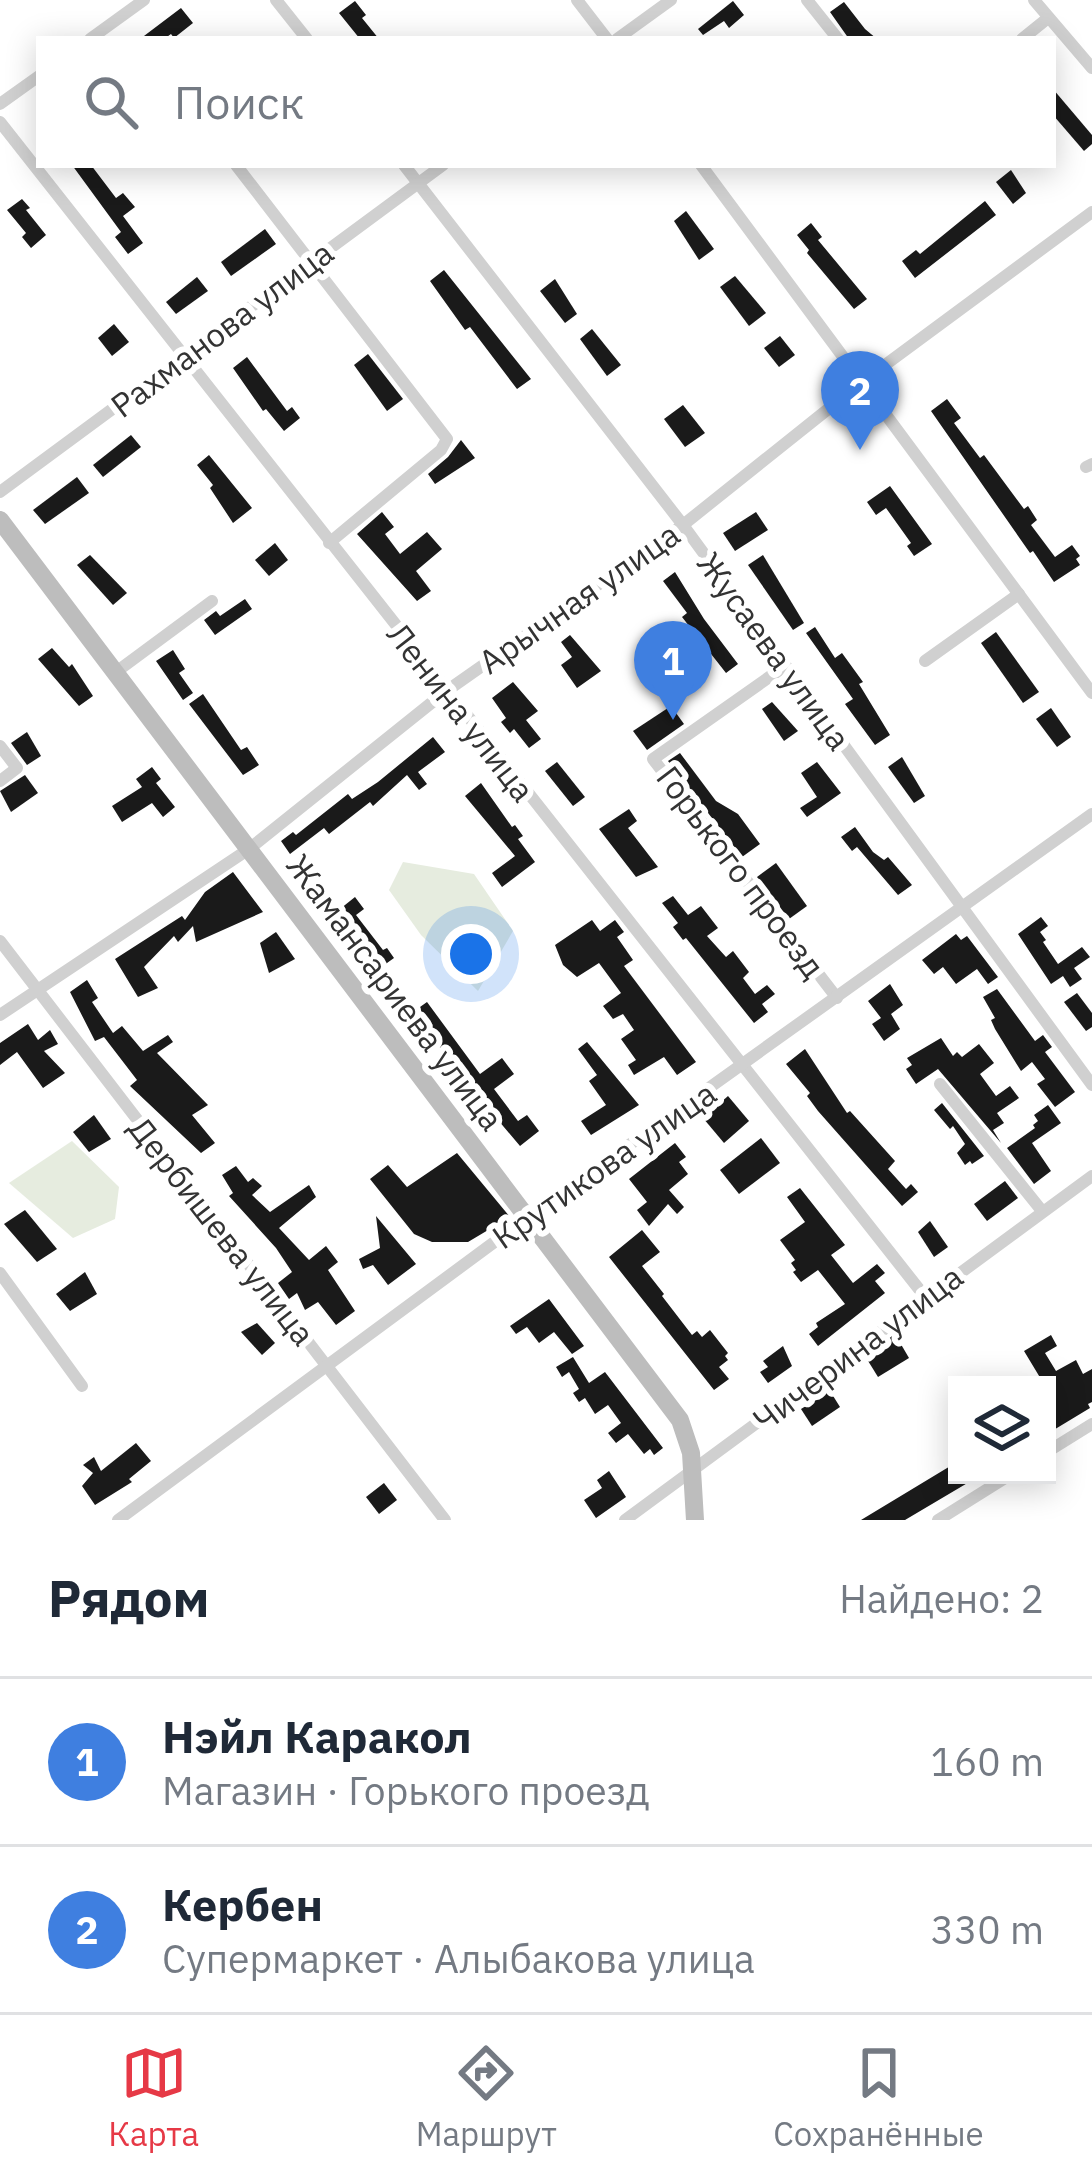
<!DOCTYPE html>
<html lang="ru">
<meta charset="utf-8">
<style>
:root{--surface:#fff;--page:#f6f6f7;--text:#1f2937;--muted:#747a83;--line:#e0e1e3;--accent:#e63946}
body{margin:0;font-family:"IBM Plex Sans",sans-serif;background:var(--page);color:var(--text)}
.controls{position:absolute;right:36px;bottom:36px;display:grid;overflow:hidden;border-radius:0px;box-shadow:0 6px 30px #0003}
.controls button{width:108px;height:108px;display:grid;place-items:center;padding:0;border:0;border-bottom:3px solid var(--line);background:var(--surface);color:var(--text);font:60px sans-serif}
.you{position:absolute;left:471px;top:954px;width:42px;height:42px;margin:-30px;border:9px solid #fff;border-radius:50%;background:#1a73e8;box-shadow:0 0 0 18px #1a73e833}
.badge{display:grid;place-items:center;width:78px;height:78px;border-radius:50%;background:var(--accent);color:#fff;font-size:39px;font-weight:700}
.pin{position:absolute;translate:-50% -99px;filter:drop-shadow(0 3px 6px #0008)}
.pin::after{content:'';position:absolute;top:63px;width:42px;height:36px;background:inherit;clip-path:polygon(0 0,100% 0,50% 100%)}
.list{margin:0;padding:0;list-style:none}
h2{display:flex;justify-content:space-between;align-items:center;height:156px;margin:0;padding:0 48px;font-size:51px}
h2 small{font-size:39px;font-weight:400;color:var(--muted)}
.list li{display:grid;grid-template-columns:78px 1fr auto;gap:36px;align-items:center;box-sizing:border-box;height:168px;padding:0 48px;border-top:3px solid var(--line)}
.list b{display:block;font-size:45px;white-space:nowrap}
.list p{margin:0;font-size:39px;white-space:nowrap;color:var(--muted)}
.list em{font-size:39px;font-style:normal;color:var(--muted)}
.icon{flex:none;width:66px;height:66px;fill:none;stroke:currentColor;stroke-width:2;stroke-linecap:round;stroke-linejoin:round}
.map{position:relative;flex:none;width:1092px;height:1520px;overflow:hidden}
.search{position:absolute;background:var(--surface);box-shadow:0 6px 30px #0003;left:36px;right:36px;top:36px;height:132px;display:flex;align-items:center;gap:30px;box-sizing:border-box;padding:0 42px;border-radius:0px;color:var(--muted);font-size:45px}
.sheet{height:492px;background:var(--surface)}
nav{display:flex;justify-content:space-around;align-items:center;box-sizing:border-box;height:168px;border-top:3px solid var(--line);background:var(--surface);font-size:33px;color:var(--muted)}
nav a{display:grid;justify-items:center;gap:6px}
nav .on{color:var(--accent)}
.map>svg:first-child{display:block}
</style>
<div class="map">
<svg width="1092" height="1520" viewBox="0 0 1092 1520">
<rect width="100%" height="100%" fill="#fff"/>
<g fill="#e6ecdf">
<polygon points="403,862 474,874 513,931 478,991 421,935 389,890"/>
<polygon points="72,1141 119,1187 115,1219 73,1238 9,1183"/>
</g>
<g fill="#1a1a1a">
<polygon points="355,1 366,15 362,18 379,39 360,39 339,13"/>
<polygon points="733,1 744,15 729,28 724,21 703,35 698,29"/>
<polygon points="844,2 865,29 877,39 849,39 830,12"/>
<polygon points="181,8 193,23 174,38 171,34 164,39 140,39"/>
<polygon points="1053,89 1092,135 1092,144 1084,151 1053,115"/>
<polygon points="72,165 91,165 116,198 123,193 135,207 123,216 143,243 128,254 115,237 121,232"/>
<polygon points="1011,170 1026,193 1013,204 996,182"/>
<polygon points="22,199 30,208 26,210 46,235 31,248 22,237 26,233 7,210"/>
<polygon points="985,201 996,215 915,278 902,261 916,250 920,254"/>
<polygon points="686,211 714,249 699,260 674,221"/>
<polygon points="811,223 822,237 818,240 867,299 854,309 807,253 809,250 797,235"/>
<polygon points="265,229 276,244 231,276 221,262"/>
<polygon points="444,270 531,379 517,389 470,327 465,330 430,281"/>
<polygon points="735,276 766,313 749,326 720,287"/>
<polygon points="197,277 208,291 176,314 166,302"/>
<polygon points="555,279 577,314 565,323 540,291"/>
<polygon points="114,324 129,342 112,356 98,338"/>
<polygon points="592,329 621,365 607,376 580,339"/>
<polygon points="780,336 795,355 779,367 764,348"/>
<polygon points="368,354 403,399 387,411 354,365"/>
<polygon points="247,357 287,411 292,407 300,418 284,431 266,409 263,411 233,368"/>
<polygon points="947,399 961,418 954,423 980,458 984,455 1024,509 1028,506 1037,520 1031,525 1055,557 1072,545 1080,556 1076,559 1080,565 1054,582 1033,551 1030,553 931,411"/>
<polygon points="683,405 705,433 685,447 664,419"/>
<polygon points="131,435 141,447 103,477 93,465"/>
<polygon points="461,440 475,458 435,484 428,474 448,457"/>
<polygon points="209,455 252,508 233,523 210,488 213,485 197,465"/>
<polygon points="77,477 89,493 45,524 33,510"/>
<polygon points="890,486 932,544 914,556 907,546 911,543 886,508 876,515 867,502"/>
<polygon points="382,512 394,527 385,534 400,554 427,532 442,549 416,571 431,591 417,601 357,534"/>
<polygon points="756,512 768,530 735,551 723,533"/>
<polygon points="275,543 288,560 269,576 255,560"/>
<polygon points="90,555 127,593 113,605 77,565"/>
<polygon points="763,555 804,623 793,630 748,565"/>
<polygon points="675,572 704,619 738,664 726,673 682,617 687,613 663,581"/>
<polygon points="245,599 252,609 215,635 204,620 216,611 220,616"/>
<polygon points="815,627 835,658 842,653 863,682 859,684 890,735 875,745 845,704 853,699 806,633"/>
<polygon points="996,632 1039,692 1023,703 981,643"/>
<polygon points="570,635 601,671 577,688 561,665 572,657 561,642"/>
<polygon points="52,648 69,667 72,664 93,696 79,706 38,659"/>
<polygon points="173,650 185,669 179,673 193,693 183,700 156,661"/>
<polygon points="513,682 538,711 526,720 541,739 529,748 514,729 510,733 501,722 506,718 492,698"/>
<polygon points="203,694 241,750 247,747 259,765 243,775 189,704"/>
<polygon points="772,702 798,731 784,741 762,709"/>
<polygon points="671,706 684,724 647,750 633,731"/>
<polygon points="1051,708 1071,737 1057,747 1036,719"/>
<polygon points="27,732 41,756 27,765 11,743"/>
<polygon points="433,737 445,752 418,772 427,784 419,790 407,775 373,806 370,802 329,834 324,828 290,854 281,841 293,832 296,835 348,794 352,799 378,782"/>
<polygon points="680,753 716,801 738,814 760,844 742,857 668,761"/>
<polygon points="902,757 925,796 914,803 888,767"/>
<polygon points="557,762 585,797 573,806 545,771"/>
<polygon points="817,762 841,793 807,817 800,808 817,797 801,773"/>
<polygon points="152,767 161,779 156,783 175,807 163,817 152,803 122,822 112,806 142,787 136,779"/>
<polygon points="25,775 38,793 11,812 0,791"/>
<polygon points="481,783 512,827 515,825 523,836 518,839 535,862 502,887 492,873 515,856 465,796"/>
<polygon points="629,809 637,821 628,828 658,867 636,877 599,829"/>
<polygon points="855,827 873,852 884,860 888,857 912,885 898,895 857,847 852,851 841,837"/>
<polygon points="776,863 807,906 789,919 757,877"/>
<polygon points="233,872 263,912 196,942 193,926 178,942 174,936 144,967 158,988 138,997 115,959 182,916 185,920 205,892"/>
<polygon points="673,896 688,915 701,906 718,928 707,936 726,957 733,951 749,972 743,978 755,994 767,985 775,994 762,1004 768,1012 754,1023 686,938 683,940 673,927 678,923 662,903"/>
<polygon points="355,897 364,909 356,915 383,950 387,948 394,958 380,968 335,913"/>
<polygon points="1041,917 1048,926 1040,932 1046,940 1043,942 1058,964 1082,947 1090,957 1074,968 1082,979 1070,987 1063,976 1051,984 1018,934"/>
<polygon points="592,920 600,931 615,920 624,932 617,937 633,960 624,966 696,1062 677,1075 664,1057 634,1075 628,1065 636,1060 621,1039 634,1030 623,1014 613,1019 603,1006 621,993 599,963 577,977 563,965 555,945"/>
<polygon points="276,932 295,959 269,973 260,943"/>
<polygon points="956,934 961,940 967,936 998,977 988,984 977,969 956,984 943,967 934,974 922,960"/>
<polygon points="87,980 98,998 92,1002 113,1033 122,1026 143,1051 168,1035 173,1042 157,1053 208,1105 192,1115 215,1143 201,1153 130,1086 137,1080 104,1037 95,1041 70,992"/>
<polygon points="890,984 903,1005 891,1014 900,1029 884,1041 872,1024 881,1018 868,1001"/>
<polygon points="997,989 1035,1041 1043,1035 1052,1047 1045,1052 1075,1092 1055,1107 1037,1084 1045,1079 1032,1062 1021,1071 995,1029 991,1020 995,1018 983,997"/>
<polygon points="1077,993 1092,1013 1092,1027 1086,1031 1064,1002"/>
<polygon points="427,1002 480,1074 502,1058 514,1074 494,1089 518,1121 527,1115 539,1131 520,1146 487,1107 490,1105 463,1070 459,1073 413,1012"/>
<polygon points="28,1024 38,1040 50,1030 58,1044 44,1051 65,1073 43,1088 17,1052 0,1065 0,1043"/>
<polygon points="941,1038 953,1056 957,1052 962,1057 979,1044 994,1063 980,1074 996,1096 1010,1086 1019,1098 997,1113 1004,1123 993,1130 1001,1143 938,1069 916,1084 906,1069 912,1065 907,1058"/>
<polygon points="587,1042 639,1105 591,1135 581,1121 606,1105 589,1081 597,1075 578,1049"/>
<polygon points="805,1049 847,1113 850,1111 895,1161 888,1169 906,1189 911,1184 918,1192 902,1206 818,1111 807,1096 810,1093 786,1064"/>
<polygon points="728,1096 749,1121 724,1143 703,1118"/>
<polygon points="942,1103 984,1156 972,1164 970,1161 965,1165 957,1153 965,1144 953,1126 950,1129 934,1110"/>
<polygon points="1048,1105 1061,1123 1032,1143 1051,1171 1034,1184 1007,1148 1035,1128 1033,1125 1038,1121 1034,1115"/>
<polygon points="94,1115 111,1139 89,1152 73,1132"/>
<polygon points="761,1138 780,1163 739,1194 720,1170"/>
<polygon points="675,1143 686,1157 679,1162 688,1174 669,1190 684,1207 677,1214 668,1204 649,1226 637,1210 647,1202 629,1179"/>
<polygon points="457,1153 510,1217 468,1242 432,1242 414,1234 370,1179 388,1165 407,1187"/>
<polygon points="236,1166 248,1182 253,1178 262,1186 252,1195 270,1212 309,1185 316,1197 279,1228 309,1260 326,1246 338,1262 328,1270 355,1311 336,1325 318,1302 305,1310 297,1293 289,1299 278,1283 292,1272 276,1248 229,1196 233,1193 222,1175"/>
<polygon points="1005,1181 1018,1198 987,1221 974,1204"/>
<polygon points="800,1188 845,1245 831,1255 853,1283 877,1264 885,1273 875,1281 885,1293 818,1346 809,1334 818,1327 816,1323 845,1304 818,1270 801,1282 793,1272 796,1270 791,1263 795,1260 780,1240 805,1222 787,1197"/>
<polygon points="25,1210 57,1249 37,1262 4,1224"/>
<polygon points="376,1216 416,1264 388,1285 373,1265 363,1269 359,1259 380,1248"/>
<polygon points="930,1221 948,1247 934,1257 918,1232"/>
<polygon points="642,1230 660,1252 642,1266 664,1294 662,1296 692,1335 697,1331 702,1337 710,1330 728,1353 725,1356 728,1360 719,1367 729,1379 714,1390 609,1257"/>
<polygon points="85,1272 97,1294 70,1311 56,1294"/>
<polygon points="549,1299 584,1346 572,1354 554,1332 539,1343 527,1327 516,1334 510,1326"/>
<polygon points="257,1323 275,1343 262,1355 241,1332"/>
<polygon points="895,1334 909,1358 878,1377 865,1356"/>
<polygon points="1051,1335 1057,1346 1045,1353 1056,1371 1076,1360 1083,1374 1092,1369 1092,1402 1088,1404 1090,1408 1047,1434 1047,1409 1056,1404 1024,1351"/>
<polygon points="783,1346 792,1366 768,1383 760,1372 768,1367 763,1361"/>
<polygon points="573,1357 589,1383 605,1372 663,1448 654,1455 650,1449 644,1454 628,1434 616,1443 608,1433 621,1423 608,1405 595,1414 585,1398 579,1402 573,1393 579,1389 569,1372 562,1377 556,1367"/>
<polygon points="830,1391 840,1407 812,1426 801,1409"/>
<polygon points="136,1443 151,1461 129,1479 132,1482 95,1505 82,1486 93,1473 83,1465 94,1457 101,1471"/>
<polygon points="957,1462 957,1475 981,1475 905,1520 861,1520"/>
<polygon points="609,1471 626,1497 596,1518 584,1500 602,1488 597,1480"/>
<polygon points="384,1483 397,1500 379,1514 366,1497"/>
</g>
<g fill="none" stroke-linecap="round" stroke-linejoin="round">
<g stroke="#d0d0d0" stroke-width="12">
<polyline points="276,0 307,39"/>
<polyline points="577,0 607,39"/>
<polyline points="807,0 838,39"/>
<polyline points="1034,0 1092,68"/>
<polyline points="90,39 144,0"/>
<polyline points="617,39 671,0"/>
<polyline points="1022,39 1048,18"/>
<polyline points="0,104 39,76"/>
<polyline points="0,122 926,1298"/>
<polyline points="236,165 447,439 441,450 329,543"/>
<polyline points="404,165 683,525 1092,1085"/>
<polyline points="701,165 1092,693"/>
<polyline points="1086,467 1092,464"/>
<polyline points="0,492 443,165"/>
<polyline points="925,661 1019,594"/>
<polyline points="785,666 653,759 837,998"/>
<polyline points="116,672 212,601"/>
<polyline points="0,746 17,768 0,781"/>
<polyline points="0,941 445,1520"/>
<polyline points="0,1015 249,849 445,692 683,525 862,382 1092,212"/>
<polyline points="940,1084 1042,1211"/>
<polyline points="0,1273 82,1386"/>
<polyline points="1047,1452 1092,1424"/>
<polyline points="118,1520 527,1218 1092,814"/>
<polyline points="625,1520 1092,1176"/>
<polyline points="938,1520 1010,1475"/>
</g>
<polyline stroke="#bdbdbd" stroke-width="18" points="0,520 680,1420 691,1453 695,1520"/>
</g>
<g text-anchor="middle" stroke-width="12" stroke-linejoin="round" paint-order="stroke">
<g font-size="33" fill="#333" stroke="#fff">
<text transform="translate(222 329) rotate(-37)" y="12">Рахманова улица</text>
<text transform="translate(579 598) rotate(-35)" y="12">Арычная улица</text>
<text transform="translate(774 651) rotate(54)" y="12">Жусаева улица</text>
<text transform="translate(461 712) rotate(52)" y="12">Ленина улица</text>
<text transform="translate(741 872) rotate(53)" y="12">Горького проезд</text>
<text transform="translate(395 992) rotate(53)" y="12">Жамансариева улица</text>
<text transform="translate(604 1165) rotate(-35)" y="12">Крутикова улица</text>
<text transform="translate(222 1231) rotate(52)" y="12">Дербишева улица</text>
<text transform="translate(858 1348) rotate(-37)" y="12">Чичерина улица</text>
</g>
</g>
</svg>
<div class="controls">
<button><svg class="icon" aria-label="layers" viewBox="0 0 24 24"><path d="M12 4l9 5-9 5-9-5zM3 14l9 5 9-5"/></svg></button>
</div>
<div class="you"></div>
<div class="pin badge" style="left:673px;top:720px;background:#3f7fe0">1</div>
<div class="pin badge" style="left:860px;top:450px;background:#3f7fe0">2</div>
<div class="search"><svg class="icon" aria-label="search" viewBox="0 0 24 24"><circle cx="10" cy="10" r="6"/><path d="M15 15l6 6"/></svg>Поиск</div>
</div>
<section class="sheet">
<h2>Рядом<small>Найдено: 2</small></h2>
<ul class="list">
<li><span class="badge" style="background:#3f7fe0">1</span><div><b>Нэйл Каракол</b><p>Магазин · Горького проезд</p></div><em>160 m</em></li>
<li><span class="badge" style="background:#3f7fe0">2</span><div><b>Кербен</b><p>Супермаркет · Алыбакова улица</p></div><em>330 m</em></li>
</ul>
</section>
<nav>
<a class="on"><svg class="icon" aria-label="map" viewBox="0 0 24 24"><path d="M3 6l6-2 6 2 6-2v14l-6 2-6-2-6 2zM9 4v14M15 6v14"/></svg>Карта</a>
<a><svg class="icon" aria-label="directions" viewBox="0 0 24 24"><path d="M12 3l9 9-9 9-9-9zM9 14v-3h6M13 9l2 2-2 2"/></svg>Маршрут</a>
<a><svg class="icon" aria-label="saved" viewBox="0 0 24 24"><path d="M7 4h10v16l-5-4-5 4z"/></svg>Сохранённые</a>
</nav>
